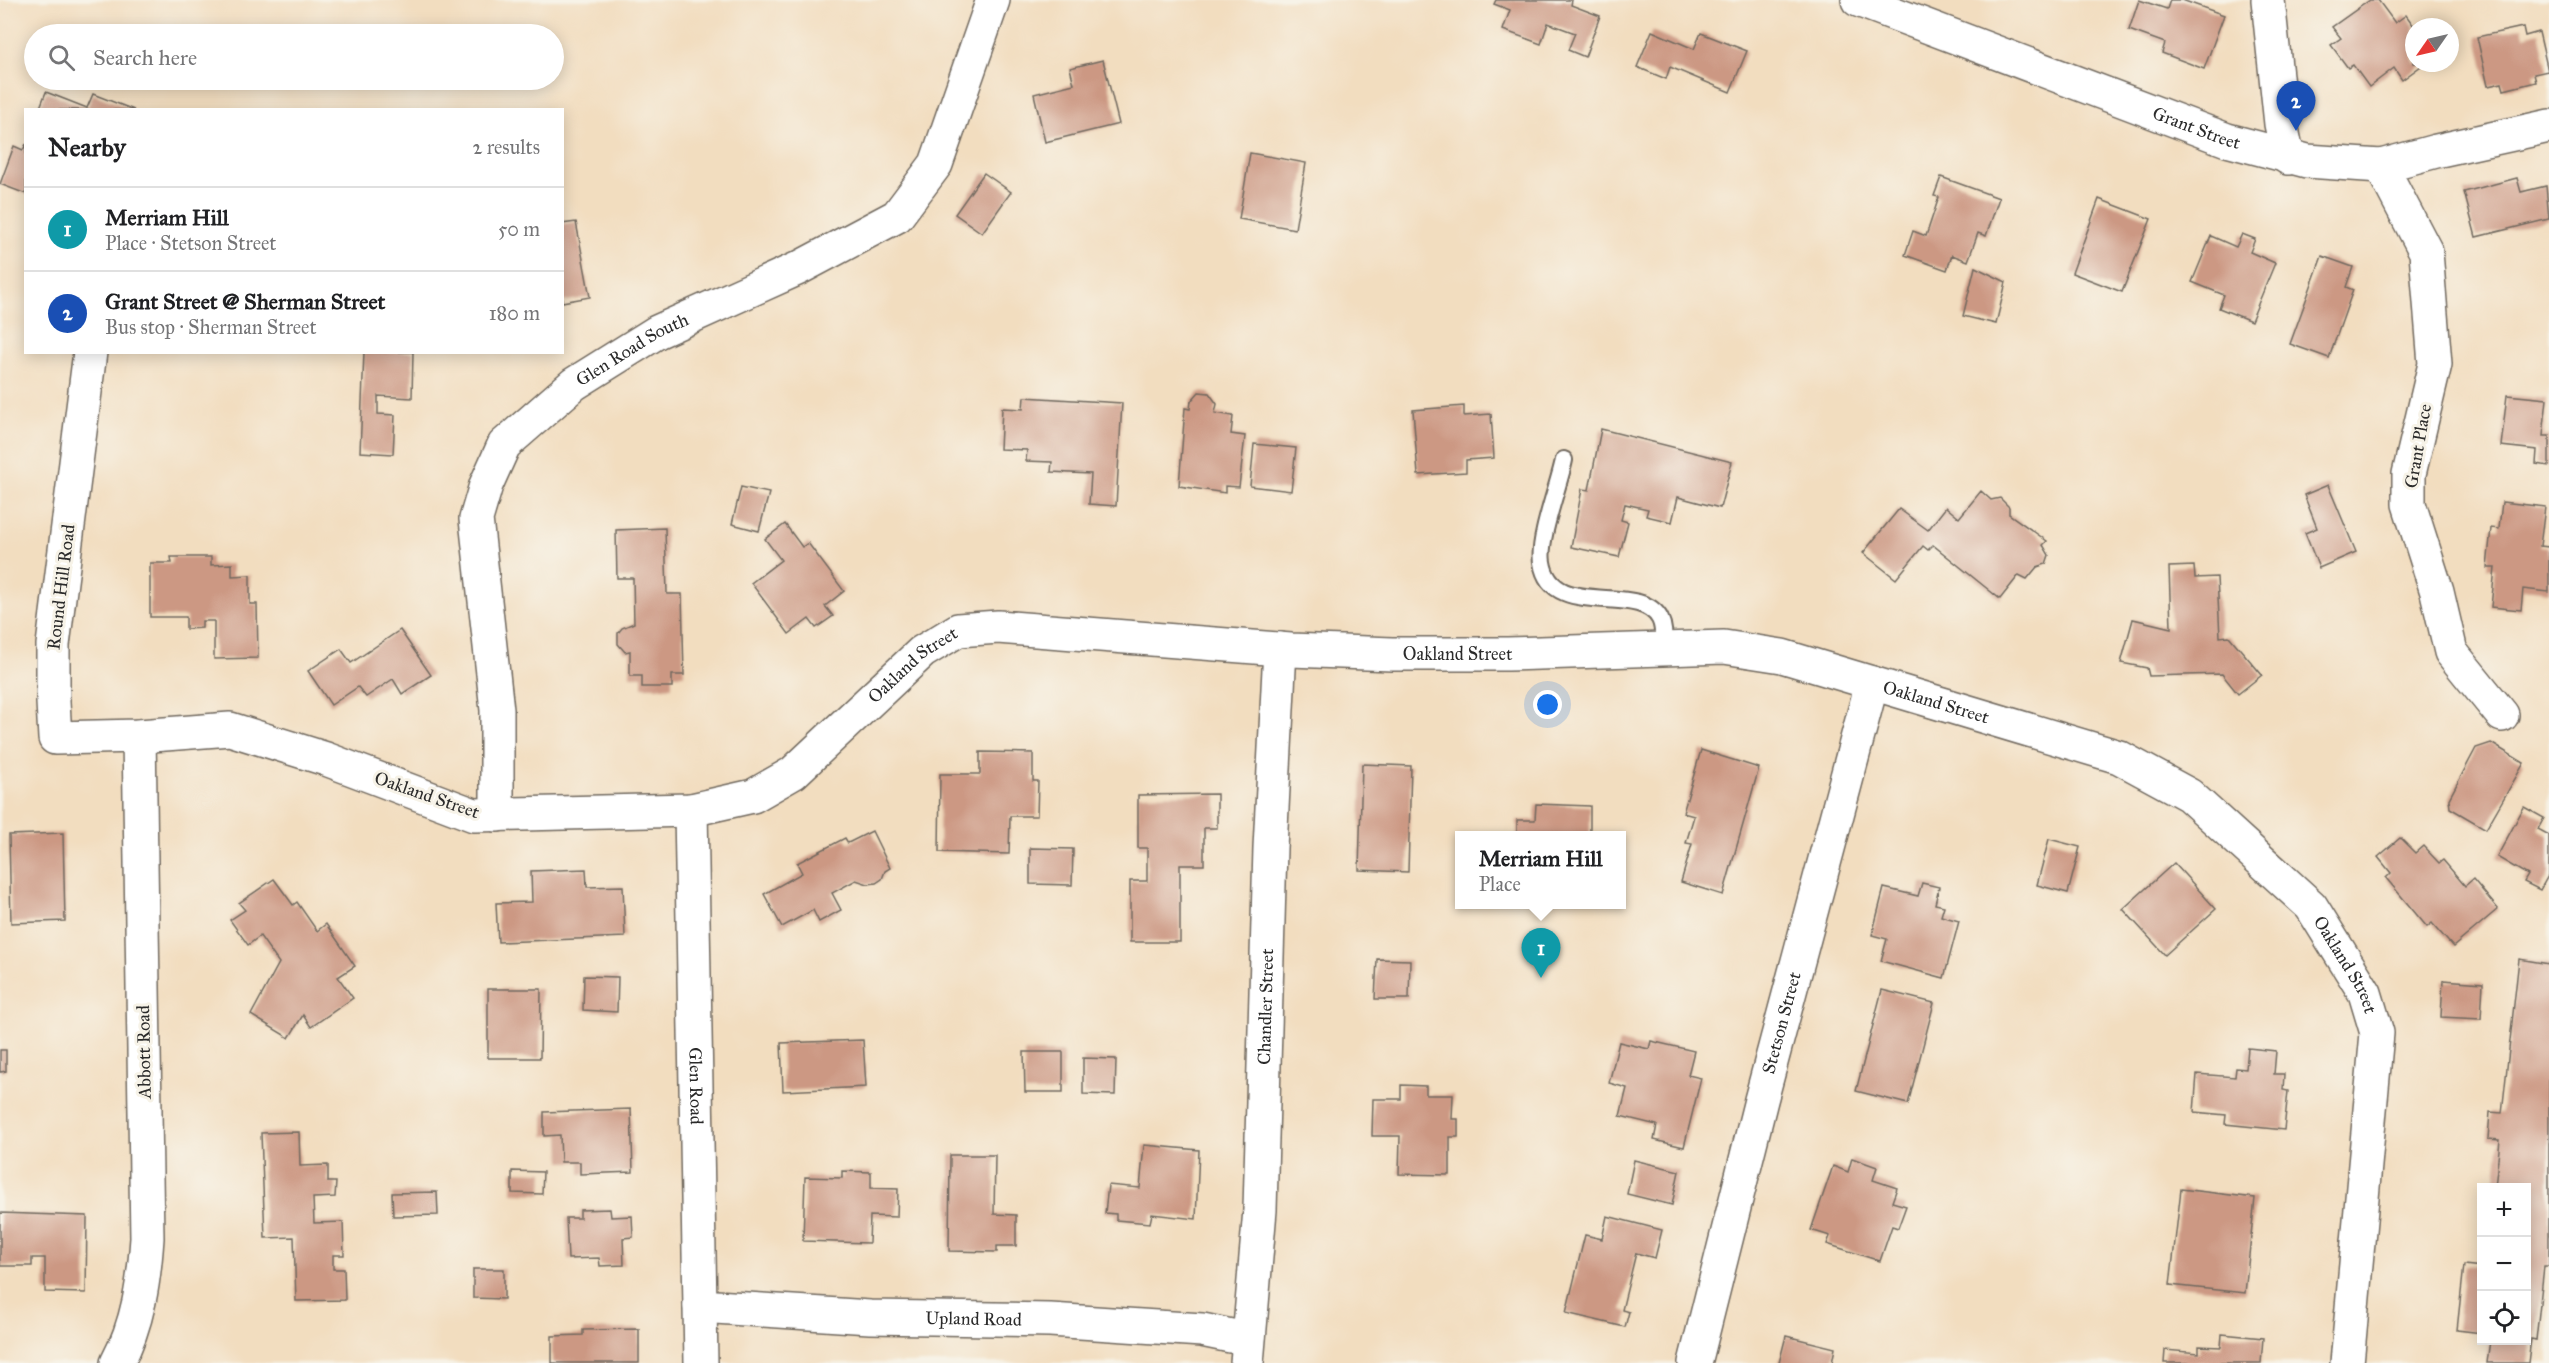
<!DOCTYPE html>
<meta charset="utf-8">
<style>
:root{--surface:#fff;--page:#f6f6f6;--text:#202124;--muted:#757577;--line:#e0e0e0;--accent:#7c3aed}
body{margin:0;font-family:"IM FELL Great Primer",serif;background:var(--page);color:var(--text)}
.controls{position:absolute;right:18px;bottom:18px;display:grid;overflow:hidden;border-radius:0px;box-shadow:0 3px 15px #0003}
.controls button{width:54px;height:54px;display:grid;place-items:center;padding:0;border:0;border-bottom:2px solid var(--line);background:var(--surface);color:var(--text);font:30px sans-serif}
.compass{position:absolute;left:2405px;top:18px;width:54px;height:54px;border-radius:50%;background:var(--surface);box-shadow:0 3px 15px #0003;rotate:236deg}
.you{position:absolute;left:1548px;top:705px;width:21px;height:21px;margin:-15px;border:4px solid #fff;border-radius:50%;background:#1a73e8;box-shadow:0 0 0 9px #1a73e833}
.badge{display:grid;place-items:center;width:39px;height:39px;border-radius:50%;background:var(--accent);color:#fff;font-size:20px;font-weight:700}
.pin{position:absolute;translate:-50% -50px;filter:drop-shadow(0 2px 3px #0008)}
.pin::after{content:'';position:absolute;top:32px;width:21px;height:18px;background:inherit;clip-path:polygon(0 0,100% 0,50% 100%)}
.popup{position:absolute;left:1455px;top:831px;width:171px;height:78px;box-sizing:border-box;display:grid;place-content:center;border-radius:0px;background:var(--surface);filter:drop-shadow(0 2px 4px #0005);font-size:20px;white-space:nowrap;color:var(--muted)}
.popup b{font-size:22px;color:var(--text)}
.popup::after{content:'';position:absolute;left:50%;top:100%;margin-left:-12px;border:12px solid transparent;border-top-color:var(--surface)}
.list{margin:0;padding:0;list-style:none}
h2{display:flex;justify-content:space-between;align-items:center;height:78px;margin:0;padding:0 24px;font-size:26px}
h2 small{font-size:20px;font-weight:400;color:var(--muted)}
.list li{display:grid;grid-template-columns:39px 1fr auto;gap:18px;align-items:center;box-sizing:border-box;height:84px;padding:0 24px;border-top:2px solid var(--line)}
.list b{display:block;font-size:22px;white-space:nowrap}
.list p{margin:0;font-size:20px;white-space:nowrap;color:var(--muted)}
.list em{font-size:20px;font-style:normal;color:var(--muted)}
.icon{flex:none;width:33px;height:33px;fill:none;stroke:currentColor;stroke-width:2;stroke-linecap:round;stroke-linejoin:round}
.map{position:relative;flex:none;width:2549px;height:1363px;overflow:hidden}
.search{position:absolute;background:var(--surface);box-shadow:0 3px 15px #0003;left:24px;top:24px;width:540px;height:66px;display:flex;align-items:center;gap:15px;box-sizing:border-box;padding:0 21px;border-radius:33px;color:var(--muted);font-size:22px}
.panel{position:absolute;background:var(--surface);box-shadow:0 3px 15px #0003;left:24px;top:108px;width:540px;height:246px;border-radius:0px}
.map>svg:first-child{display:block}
</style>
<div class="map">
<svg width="2549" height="1363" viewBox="0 0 2549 1363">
<rect width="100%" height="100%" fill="#f7f3e8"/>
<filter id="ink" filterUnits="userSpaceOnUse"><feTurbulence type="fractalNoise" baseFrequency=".0167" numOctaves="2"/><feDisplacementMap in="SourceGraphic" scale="12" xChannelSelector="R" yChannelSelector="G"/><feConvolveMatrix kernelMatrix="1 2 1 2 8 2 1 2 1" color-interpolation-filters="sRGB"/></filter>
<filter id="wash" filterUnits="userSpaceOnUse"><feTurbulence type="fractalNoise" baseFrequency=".008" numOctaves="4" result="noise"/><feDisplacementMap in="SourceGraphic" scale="24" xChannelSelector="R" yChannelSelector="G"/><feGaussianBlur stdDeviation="1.35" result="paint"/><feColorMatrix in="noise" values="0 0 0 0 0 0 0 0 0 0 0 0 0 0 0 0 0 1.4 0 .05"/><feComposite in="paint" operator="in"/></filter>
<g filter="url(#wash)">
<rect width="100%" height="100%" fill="#f2ddbf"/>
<g id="blocks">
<g fill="#cc9883">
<polygon points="1496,0 1572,0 1571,5 1600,16 1585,57 1568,50 1575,33 1548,23 1541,44 1503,30 1510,10 1494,4"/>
<polygon points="2139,0 2167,9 2170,0 2182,0 2224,15 2204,69 2162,53 2165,43 2129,30"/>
<polygon points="2370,0 2378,0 2395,23 2406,15 2414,26 2414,63 2425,63 2402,80 2394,68 2369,87 2353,65 2348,68 2331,45 2341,38 2332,27"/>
<polygon points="2523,27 2525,36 2539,32 2548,71 2534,74 2536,82 2504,90 2502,83 2488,86 2477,37"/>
<polygon points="1652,31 1694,49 1701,33 1747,51 1730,92 1670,67 1666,79 1637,67"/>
<polygon points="1103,60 1119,124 1045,142 1034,94 1074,84 1070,68"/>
<polygon points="46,92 87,108 93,94 134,110 39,110"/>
<polygon points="26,144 26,194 0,184 14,146 23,150"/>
<polygon points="1250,153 1306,163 1295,229 1239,219"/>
<polygon points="984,173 1011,192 982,233 955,214"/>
<polygon points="1941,177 1999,198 1986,236 1978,233 1968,261 1952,255 1947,270 1905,255 1913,231 1926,236 1939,197 1934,196"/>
<polygon points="2517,178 2521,192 2546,186 2549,219 2476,237 2464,192"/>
<polygon points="2099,199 2151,219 2122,292 2072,273"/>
<polygon points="576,222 590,297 562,302 562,224"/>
<polygon points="2242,234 2255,239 2250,252 2275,263 2251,321 2219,308 2224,295 2192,282 2211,236 2236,247"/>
<polygon points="2322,256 2353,267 2346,287 2353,290 2329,358 2290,344"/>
<polygon points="1975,267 2006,282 1996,324 1963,316"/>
<polygon points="364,352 413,352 412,398 378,396 378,414 395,415 393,454 360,452"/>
<polygon points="1199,392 1209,393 1217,404 1215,413 1233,416 1231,434 1245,436 1239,487 1225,486 1225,493 1179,486 1185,408 1190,409 1191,401"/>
<polygon points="2507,395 2547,399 2543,436 2549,436 2549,466 2536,464 2537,450 2501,446"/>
<polygon points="1024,397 1122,403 1116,506 1089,504 1091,474 1051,472 1052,462 1026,461 1027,450 1000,449 1002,408 1023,409"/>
<polygon points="1464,406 1464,416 1491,414 1494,458 1466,460 1466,472 1418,475 1413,410"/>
<polygon points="1601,429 1732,462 1720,508 1678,497 1672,522 1646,516 1648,509 1625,504 1621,520 1628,522 1619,557 1571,547 1582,489 1589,490"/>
<polygon points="1254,444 1296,448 1291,491 1250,486"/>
<polygon points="2328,485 2356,552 2319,568 2305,533 2317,528 2304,495"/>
<polygon points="741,487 769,493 759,531 732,524"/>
<polygon points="1981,491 1991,500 2000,498 2009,507 2009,514 2047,541 2043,545 2049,555 2046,564 2037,567 2027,579 2019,575 2000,599 1933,545 1928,550 1923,546 1896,579 1863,553 1899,509 1928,530 1946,507 1959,518"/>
<polygon points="2502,502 2545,507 2540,546 2549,547 2549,592 2523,589 2521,610 2491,607 2495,568 2487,568 2491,528 2499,529"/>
<polygon points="785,524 802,547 808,543 844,591 825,606 833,616 816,628 809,619 789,634 751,583 781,560 765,539"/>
<polygon points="665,528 667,594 682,594 684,675 672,675 672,687 642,687 642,676 630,676 630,651 625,652 618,644 618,633 622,628 634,623 633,578 617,578 616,530"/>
<polygon points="171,557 211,557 211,565 232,564 232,576 250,575 250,604 257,604 258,658 214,659 214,621 202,621 202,628 186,629 186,617 150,617 150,563 172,563"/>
<polygon points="2194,566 2195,578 2217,577 2220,637 2229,636 2262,675 2238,694 2222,674 2149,676 2147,668 2121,663 2133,619 2171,628 2169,567"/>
<polygon points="400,630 431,675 402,694 393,679 366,697 358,687 331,705 308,671 341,649 351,663"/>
<polygon points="2491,743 2524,763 2486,829 2450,808 2449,799 2476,748"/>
<polygon points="1701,750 1759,768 1723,895 1681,882 1692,844 1686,843 1694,816 1683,813"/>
<polygon points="980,752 1033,753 1033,781 1038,781 1037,816 1010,816 1009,854 939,852 940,774 980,774"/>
<polygon points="1362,764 1411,766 1408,872 1359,870"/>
<polygon points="1217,794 1217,828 1204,828 1204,865 1180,865 1180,942 1130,942 1130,881 1147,881 1147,848 1138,848 1138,795"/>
<polygon points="1536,804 1590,806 1590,836 1517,836 1517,820 1535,820"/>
<polygon points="2524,807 2544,818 2538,829 2549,835 2549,874 2540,890 2524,882 2528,875 2497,857"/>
<polygon points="872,831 890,868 885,871 882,879 876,883 868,884 856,880 832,893 841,910 819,922 813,910 782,927 764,894 802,873 797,863 845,838 848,843"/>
<polygon points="63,833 65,921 11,923 9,835"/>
<polygon points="2400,838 2415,853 2423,846 2439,863 2443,860 2465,886 2473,879 2498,909 2453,947 2432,923 2427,927 2386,878 2391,873 2378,857"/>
<polygon points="2049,839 2080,847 2068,893 2037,885"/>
<polygon points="1030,848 1073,849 1072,885 1030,884"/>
<polygon points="2174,863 2216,909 2165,955 2123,909"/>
<polygon points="586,869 587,887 623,886 625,937 498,942 496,903 532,902 531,871"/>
<polygon points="274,879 293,905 297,902 317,931 326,924 355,966 338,977 353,998 311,1027 303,1015 289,1038 251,1015 279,963 260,936 248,945 230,920 245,910 239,903"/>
<polygon points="1922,883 1939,887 1935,904 1944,906 1941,916 1959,921 1944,978 1881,961 1887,939 1872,935 1884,888 1918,896"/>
<polygon points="1377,959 1410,960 1409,999 1375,999"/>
<polygon points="2519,959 2549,964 2549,1266 2544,1266 2536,1340 2531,1339 2528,1363 2487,1363 2490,1340 2526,1340 2526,1188 2495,1188 2500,1140 2488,1139 2490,1112 2502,1113"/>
<polygon points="584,976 618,977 617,1012 583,1010"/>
<polygon points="2443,980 2483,983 2481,1019 2441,1017"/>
<polygon points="488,989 541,989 540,1058 488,1058"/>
<polygon points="1882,990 1934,1003 1908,1104 1856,1091"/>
<polygon points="863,1040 866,1087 783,1091 781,1043"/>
<polygon points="1651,1041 1694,1051 1688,1075 1701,1078 1684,1147 1654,1140 1657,1125 1620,1116 1627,1088 1609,1083 1619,1042 1649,1049"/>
<polygon points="2248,1048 2276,1051 2274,1074 2284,1074 2283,1090 2288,1091 2284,1130 2225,1124 2226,1115 2194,1112 2197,1074 2235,1077 2236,1068 2246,1069"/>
<polygon points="0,1050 6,1050 6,1071 0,1072"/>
<polygon points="1024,1052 1063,1052 1063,1092 1025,1092"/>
<polygon points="1083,1058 1116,1059 1115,1095 1083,1094"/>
<polygon points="1401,1085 1426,1086 1426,1095 1453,1095 1452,1119 1458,1119 1458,1137 1450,1137 1450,1175 1399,1174 1400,1136 1372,1136 1373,1099 1401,1099"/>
<polygon points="631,1109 633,1172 580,1174 580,1162 561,1162 560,1135 544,1136 544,1112"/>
<polygon points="299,1132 300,1166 328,1165 328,1182 336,1182 335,1197 313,1198 314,1223 343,1222 344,1255 333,1255 333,1269 344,1269 345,1300 296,1301 294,1237 265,1238 261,1133"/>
<polygon points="1144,1145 1199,1150 1196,1219 1152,1214 1150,1223 1116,1220 1116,1214 1105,1213 1108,1185 1140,1188"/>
<polygon points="950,1155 995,1155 994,1214 1016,1215 1016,1246 997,1246 997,1252 949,1251"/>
<polygon points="1852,1158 1877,1167 1873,1180 1897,1188 1892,1202 1906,1206 1898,1228 1892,1226 1880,1261 1827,1244 1830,1236 1811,1230 1833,1166 1848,1172"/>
<polygon points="1634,1160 1679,1171 1672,1205 1627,1194"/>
<polygon points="512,1171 543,1172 542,1194 512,1193"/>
<polygon points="842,1171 871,1172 871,1188 898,1189 897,1217 870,1216 869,1243 803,1241 805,1177 842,1178"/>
<polygon points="2181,1189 2255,1198 2245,1293 2170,1285"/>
<polygon points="437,1192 438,1215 393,1216 392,1193"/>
<polygon points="610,1209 611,1217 632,1216 633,1237 623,1238 624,1265 600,1266 599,1258 568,1259 566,1218 580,1218 580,1210"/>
<polygon points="0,1213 87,1216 86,1293 45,1292 45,1258 32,1258 32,1266 0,1266"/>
<polygon points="1607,1216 1662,1230 1655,1258 1636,1253 1622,1310 1629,1312 1625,1327 1566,1313 1585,1235 1602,1239"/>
<polygon points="2464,1265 2482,1267 2482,1333 2457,1330"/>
<polygon points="473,1269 504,1269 504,1299 473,1298"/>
<polygon points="639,1329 639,1363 552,1363 552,1336 583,1335 583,1330"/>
<polygon points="2222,1334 2263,1338 2261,1363 2164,1363 2165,1350 2199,1353 2199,1346 2221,1347"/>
<polygon points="1786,1336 1835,1348 1832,1363 1779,1363"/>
</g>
</g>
</g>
<g filter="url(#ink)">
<use href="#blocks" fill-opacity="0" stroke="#71695f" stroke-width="1.5"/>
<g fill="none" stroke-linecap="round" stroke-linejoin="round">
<g stroke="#71695f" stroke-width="20">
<path id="service" d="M1564 460C1559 485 1538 539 1542 562 1551 622 1640 580 1660 619 1665 629 1663 640 1663 651"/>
</g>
<g stroke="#71695f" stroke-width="36">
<g id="minor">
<polyline points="2268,0 2281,124 2288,158"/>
<polyline points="2381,166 2426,252 2435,364 2409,474 2409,504 2437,592 2451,652 2502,715"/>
<path id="s1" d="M90 352 53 645V702L55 738 139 736 230 729 326 759 474 815 691 810 753 796 793 773 922 652 958 630 998 627 1291 650 1392 654H1508L1724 647 1782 656 2119 757 2189 795 2311 906 2365 993 2377 1033 2347 1363"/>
<path id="s2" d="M691 810 701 1363"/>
<path id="s3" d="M497 815V710L476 519 486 485 504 445 574 384 657 332 799 268 897 216 936 164 993 0"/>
<path id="s4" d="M700 1306 870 1317 1050 1320 1202 1330 1231 1336H1249"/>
<path d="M117 1363C138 1324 144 1282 147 1238L139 736"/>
<path id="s5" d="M1247 1363 1260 1210 1270 848 1280 649"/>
<path id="s6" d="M1695 1363 1761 1100 1872 683"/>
</g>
</g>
<g stroke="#71695f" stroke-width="36">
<g id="tertiary">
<path id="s7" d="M1858 0 2227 140 2307 161 2381 166 2436 151 2549 126"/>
</g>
</g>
<use href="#service" stroke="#fff" stroke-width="16"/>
<use href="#minor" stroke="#fff" stroke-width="33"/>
<use href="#tertiary" stroke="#fff" stroke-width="33"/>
</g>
</g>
<g text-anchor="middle" stroke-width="6" stroke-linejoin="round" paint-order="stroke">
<g font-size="18" fill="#2b2b2b" stroke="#f7f3e8">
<text dy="6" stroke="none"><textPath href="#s7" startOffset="362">Grant Street</textPath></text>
<text dy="6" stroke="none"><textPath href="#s3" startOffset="537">Glen Road South</textPath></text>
<text transform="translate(2418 446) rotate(-80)" y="6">Grant Place</text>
<text transform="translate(61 587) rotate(-83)" y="6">Round Hill Road</text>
<text dy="6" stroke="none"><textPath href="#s1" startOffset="1869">Oakland Street</textPath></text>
<text dy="6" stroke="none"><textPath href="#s1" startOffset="1311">Oakland Street</textPath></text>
<text dy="6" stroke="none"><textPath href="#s1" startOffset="2355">Oakland Street</textPath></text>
<text transform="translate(427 795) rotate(19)" y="6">Oakland Street</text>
<text dy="6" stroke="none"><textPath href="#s1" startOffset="2859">Oakland Street</textPath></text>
<text dy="6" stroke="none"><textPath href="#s5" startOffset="357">Chandler Street</textPath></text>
<text dy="6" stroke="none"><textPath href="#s6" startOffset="351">Stetson Street</textPath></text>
<text transform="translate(144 1052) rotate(-91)" y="6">Abbott Road</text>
<text dy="6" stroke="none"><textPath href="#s2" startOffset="276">Glen Road</textPath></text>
<text dy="6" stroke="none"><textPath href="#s4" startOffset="274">Upland Road</textPath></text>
</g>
</g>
</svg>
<div class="controls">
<button>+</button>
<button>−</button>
<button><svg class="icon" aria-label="locate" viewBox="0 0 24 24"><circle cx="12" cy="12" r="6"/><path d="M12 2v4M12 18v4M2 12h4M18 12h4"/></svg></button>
</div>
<svg class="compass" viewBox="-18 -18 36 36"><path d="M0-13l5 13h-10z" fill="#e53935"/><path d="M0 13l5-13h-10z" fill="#757577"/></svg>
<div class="you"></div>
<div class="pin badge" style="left:1541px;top:978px;background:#0f9aa8">1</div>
<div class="popup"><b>Merriam Hill</b>Place</div>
<div class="pin badge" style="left:2296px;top:131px;background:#1a4fb4">2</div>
<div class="search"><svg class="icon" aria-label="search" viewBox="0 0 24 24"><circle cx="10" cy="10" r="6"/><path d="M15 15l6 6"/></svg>Search here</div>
<section class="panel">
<h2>Nearby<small>2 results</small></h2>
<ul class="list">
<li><span class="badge" style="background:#0f9aa8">1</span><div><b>Merriam Hill</b><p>Place · Stetson Street</p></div><em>50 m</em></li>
<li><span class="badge" style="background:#1a4fb4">2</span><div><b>Grant Street @ Sherman Street</b><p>Bus stop · Sherman Street</p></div><em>180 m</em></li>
</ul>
</section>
</div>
